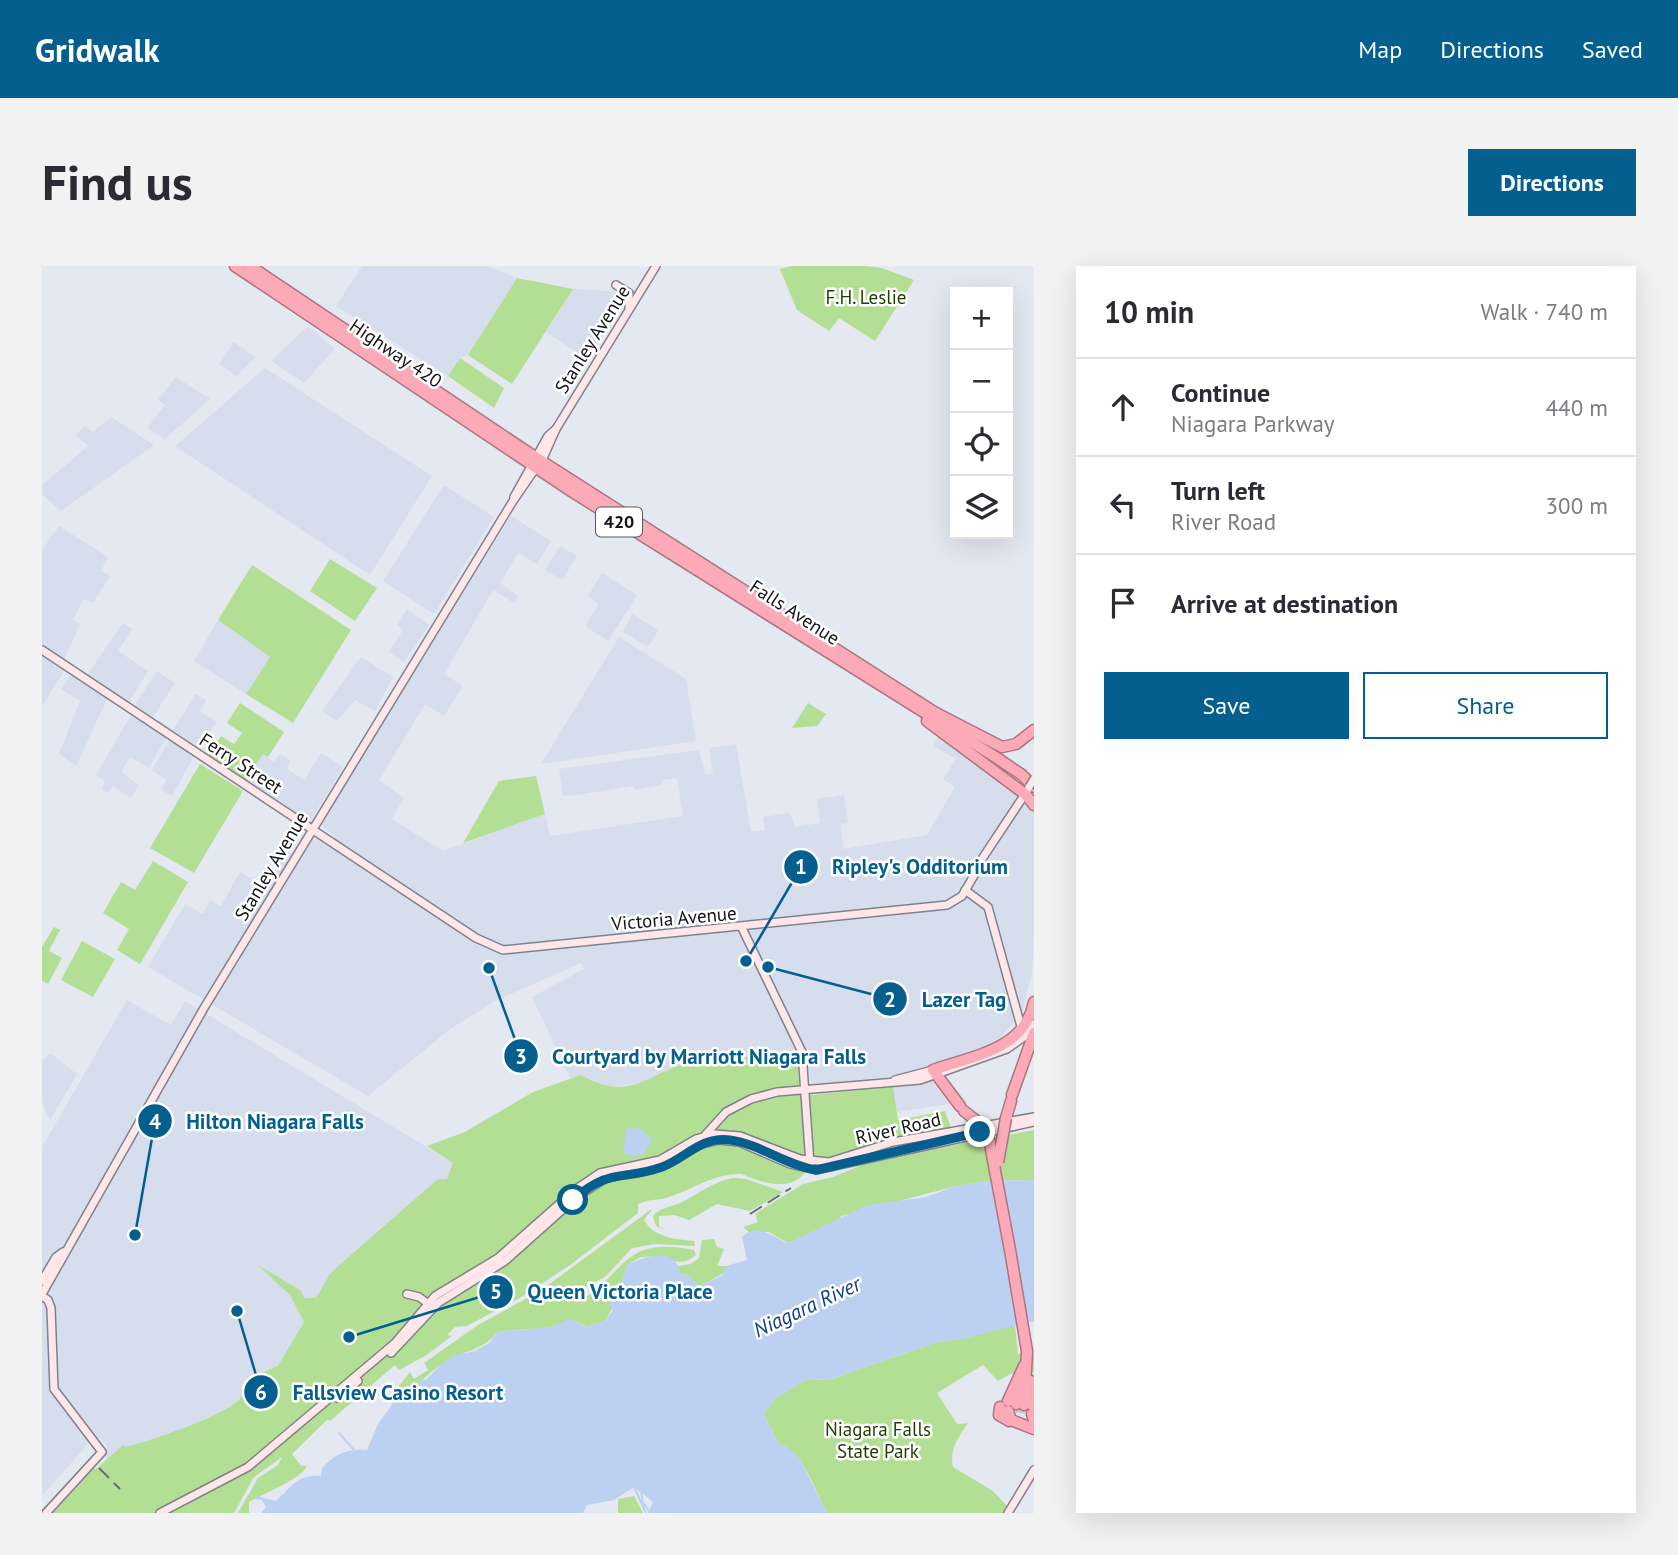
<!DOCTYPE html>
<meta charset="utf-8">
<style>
:root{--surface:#fff;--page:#f2f2f3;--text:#2b2b33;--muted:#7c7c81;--line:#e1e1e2;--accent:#045f8f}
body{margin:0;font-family:"PT Sans",sans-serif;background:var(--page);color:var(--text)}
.controls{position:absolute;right:21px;top:21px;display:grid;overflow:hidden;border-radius:0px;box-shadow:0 7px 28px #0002}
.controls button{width:63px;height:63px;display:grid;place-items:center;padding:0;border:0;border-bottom:2px solid var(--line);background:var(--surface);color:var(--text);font:35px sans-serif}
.stop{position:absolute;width:21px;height:21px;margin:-16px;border:5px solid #045f8f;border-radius:50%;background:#fff}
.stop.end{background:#045f8f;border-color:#fff;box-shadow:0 2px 7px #0008}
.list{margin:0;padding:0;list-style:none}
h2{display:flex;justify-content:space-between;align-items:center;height:91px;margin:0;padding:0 28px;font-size:30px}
h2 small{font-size:23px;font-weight:400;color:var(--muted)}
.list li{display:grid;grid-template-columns:46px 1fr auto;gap:21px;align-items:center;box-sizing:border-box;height:98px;padding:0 28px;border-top:2px solid var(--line)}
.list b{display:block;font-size:26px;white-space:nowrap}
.list p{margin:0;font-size:23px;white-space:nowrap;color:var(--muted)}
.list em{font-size:23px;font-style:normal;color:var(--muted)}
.actions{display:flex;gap:14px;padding:21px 28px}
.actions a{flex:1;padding:16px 0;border:2px solid var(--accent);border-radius:0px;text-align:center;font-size:24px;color:var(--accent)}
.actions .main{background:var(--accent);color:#fff}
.icon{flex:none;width:38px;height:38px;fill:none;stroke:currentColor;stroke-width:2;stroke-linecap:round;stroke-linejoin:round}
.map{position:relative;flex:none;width:992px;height:1247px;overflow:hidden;border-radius:0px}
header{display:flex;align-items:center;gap:42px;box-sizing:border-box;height:98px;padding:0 35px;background:var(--accent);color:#fff}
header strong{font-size:33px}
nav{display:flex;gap:38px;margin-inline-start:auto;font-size:24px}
.intro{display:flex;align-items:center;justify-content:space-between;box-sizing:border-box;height:168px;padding:0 42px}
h1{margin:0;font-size:49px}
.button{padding:18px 32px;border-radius:0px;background:var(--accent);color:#fff;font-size:24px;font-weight:700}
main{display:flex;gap:42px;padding:0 42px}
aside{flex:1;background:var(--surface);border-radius:0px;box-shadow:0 7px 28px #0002}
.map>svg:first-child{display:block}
</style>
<header>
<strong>Gridwalk</strong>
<nav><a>Map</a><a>Directions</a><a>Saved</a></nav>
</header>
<div class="intro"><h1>Find us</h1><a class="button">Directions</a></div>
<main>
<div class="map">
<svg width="992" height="1247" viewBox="0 0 992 1247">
<rect width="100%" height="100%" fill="#e4e8f1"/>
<g fill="#d6dded">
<polygon points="320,0 446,0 475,12 426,89 418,92 406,110 294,40"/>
<polygon points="531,23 584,26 582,35 546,93 504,66"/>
<polygon points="266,60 293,83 262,117 229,95"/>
<polygon points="192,76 214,91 195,110 177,98"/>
<polygon points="223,102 390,210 328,309 133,180"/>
<polygon points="134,111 168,133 123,173 105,162 123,139 116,134"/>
<polygon points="69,151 112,179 19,245 0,228 0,219 46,180 34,169 42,160 51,166"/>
<polygon points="402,219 452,251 392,348 341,315"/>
<polygon points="469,250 509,275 495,298 476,287 458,317 476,330 472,337 451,324 402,408 421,420 402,450 383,438 337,514 362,532 350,553 401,585 503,548 508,570 641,550 635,512 619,514 619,519 592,524 591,520 528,530 521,529 517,503 657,484 663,509 671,507 667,482 694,478 709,566 723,564 721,551 748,547 753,561 778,557 775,533 802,529 806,557 799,558 801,583 885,569 913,521 901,513 914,493 891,480 897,470 992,542 992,670 990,707 980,747 954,777 887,803 892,818 907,838 855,846 849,811 769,818 764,788 654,795 599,817 561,822 539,810 528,812 490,731 542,703 539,697 451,736 407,764 326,830 106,701 143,638 161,648 168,634 179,640 198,606 224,620 245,585 257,592 269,574 277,573 287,579 293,570 280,560 282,552"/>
<polygon points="17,260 66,291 59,305 68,310 51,337 42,333 31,353 38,358 22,394 0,379 0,284"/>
<polygon points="518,280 535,290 520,314 503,304"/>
<polygon points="560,307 595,329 566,375 543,360 557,338 546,330"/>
<polygon points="365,343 387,359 362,396 347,386 361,364 355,359"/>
<polygon points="590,348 616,364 606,381 581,366"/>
<polygon points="176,354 228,391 204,428 152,395"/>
<polygon points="81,357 90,363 76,385 106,405 87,436 45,409"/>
<polygon points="577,371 644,413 654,475 499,498"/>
<polygon points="0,390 23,404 0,440"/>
<polygon points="319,391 351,411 333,445 313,434 295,455 280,445"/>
<polygon points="115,405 133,417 111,451 93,439"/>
<polygon points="29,409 65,433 34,500 17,488 38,435 19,423"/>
<polygon points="154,428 164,434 158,445 174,456 158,482 131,464"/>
<polygon points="89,449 124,472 107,502 88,491 79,506 97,519 89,532 71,520 66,527 59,523 63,515 54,509"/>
<polygon points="127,474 152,490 130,530 119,524 124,514 110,504"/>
<polygon points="279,487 301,501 268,556 204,514 221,488 232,496 238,488 249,495 245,503 262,514"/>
<polygon points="85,734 129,759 143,735 411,897 405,914 239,1118 175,1165 86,1182 81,1179 64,1194 64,1178 56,1171 45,1179 0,1230 0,881"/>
<polygon points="8,787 35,808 8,854 0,836 0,795"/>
</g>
<g fill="#b2df94">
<polygon points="749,0 824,0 840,2 872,14 833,75 797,52 787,65 755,44 738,3"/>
<polygon points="475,12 531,23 470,118 426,89"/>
<polygon points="418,92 462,122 452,142 406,110"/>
<polygon points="288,293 335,322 313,355 268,325"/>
<polygon points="210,299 309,364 251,457 204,428 228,391 176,354"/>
<polygon points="198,437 242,466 226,491 221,488 204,514 166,489 179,470 192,478 200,467 185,457"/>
<polygon points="766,437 784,448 775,460 750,462"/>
<polygon points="158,498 201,525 152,607 108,582"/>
<polygon points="494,510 503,548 421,577 457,515"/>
<polygon points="111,595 146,616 98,698 75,684 87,663 61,647 79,616 93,624"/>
<polygon points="12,661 18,664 7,685 20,692 6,718 0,715 0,681"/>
<polygon points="40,675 73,693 51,731 19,714"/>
<path d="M755 788 758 830 851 821 856 854 903 845 909 862 844 873 789 892 770 891C762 924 734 921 709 912 705 911 702 908 699 908 674 907 651 923 627 931 616 935 609 932 596 938V947L528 999 481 1030 425 1060 413 1061 405 1069 410 1070 383 1090 357 1104 353 1099 318 1129 315 1126 308 1133 310 1136 288 1155 286 1153 250 1188 259 1200H265C259 1213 221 1228 207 1236V1247H196L216 1212 236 1199 240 1191 212 1211 192 1247H9L49 1202 54 1203 81 1179 84 1181C107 1175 188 1149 200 1130 203 1124 205 1117 210 1111L236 1100 262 1056 248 1029 216 999 259 1025 262 1032H274L288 1008 302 995 396 913H405L411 897 385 880 423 866 491 826 539 809C593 840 609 801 657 795 689 790 723 790 755 788Z"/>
<polygon points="992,864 992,914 946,915 914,920 800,950 788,960 746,977 727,966 707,966 701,961 716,956 713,948 717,945 761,918 791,911 832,894"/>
<path d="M691 912 704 913 741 926 708 945 675 938 647 954 633 949 617 950V960L623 964 614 960 611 950C618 941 630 941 640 936 658 927 670 916 691 912Z"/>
<path d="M611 942 602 954C613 972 632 973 652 975L653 980 613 978 590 982 563 1011 539 1023 542 1026 533 1032 535 1036C586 1009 577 969 652 984L654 989C635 1005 622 987 600 991 596 992 589 997 585 999L576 1032 563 1055 545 1061C531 1051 523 1058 508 1061 492 1064 473 1063 456 1066 440 1085 422 1084 403 1096 387 1106 379 1117 365 1127L355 1122 368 1106 372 1113 386 1104 382 1097 436 1059 498 1025Z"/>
<polygon points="672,973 675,981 682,983 675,1000 684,1000 684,1006 658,1020 644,1008 638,1007 636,1000 649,998 657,992 660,974"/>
<path d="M973 1059 976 1088H992V1106L968 1108 956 1115 941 1099 895 1127 915 1158 926 1157C916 1172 907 1183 911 1201L951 1225 965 1240 964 1247H785C772 1223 763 1188 736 1177L722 1148 732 1133 765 1113 787 1114 892 1077 919 1073Z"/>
<polygon points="592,1230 601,1247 576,1247 576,1233"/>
</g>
<g fill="#bcd1f2">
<polygon points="596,861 610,873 603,887 593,891 581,887 584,863"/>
<path d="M992 914V1055L919 1073 892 1077 787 1114 765 1113 732 1133 722 1148 736 1177 746 1182 758 1193 785 1247H606L611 1236 592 1221 572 1234 545 1239 541 1247H219L224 1241 220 1234 213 1233 214 1230 234 1235C248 1223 254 1208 279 1210L280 1202C295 1187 304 1183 325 1184L336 1158 351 1137 377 1116 385 1113 399 1098 414 1089 433 1085 447 1077 456 1066 509 1061 528 1053 545 1061 563 1055 571 1044 566 1032 576 1031 585 999C601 991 634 979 638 1007L644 1008 658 1020 681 1009 684 1000 705 994 700 971C717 956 730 971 746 977L826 939 884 931 914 920 946 915Z"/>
</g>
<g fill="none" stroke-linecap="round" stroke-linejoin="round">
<g stroke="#bcd1f2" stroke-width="2">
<polyline points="297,1167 312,1184"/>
<polyline points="592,1221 604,1247"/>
<polyline points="599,1225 601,1237"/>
<polyline points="601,1237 608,1246"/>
</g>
<polyline stroke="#c5c8d0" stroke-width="10" stroke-dasharray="10 5" stroke-linecap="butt" points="978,1147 979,1139"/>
<g stroke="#7f828a" stroke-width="10">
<g id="secondary">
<polyline points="574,19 587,27 587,41"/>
<polyline points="472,231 506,170 514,163 614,0"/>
<polyline points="0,384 434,672 461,684 905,639 920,630 934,606"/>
<polyline points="930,608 985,525"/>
<polyline points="923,624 946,641 980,764"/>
<polyline points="700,662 760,786 768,898"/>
<polyline points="853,814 891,804"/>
<polyline points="664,868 684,846 709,833 735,826 878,814 965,783 982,771 992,758"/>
<polyline points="0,1015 14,991 21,986"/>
<polyline points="0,1028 162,742 471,235 502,190 514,163"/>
<polyline points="365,1028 377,1031 388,1039"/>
<polyline points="0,1030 6,1034 9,1042 12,1123 60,1186 4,1247"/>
<polyline points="349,1087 396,1037 463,995 536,930 564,912 618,901 656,879 677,874 697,876 748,898 774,904 992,856"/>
<polyline points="295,1132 316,1115"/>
<polyline points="118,1247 206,1201 353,1077 393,1030 456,992 533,924 558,907 618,894 654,873 673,868 698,870 758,893 787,896 851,876 992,851"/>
<polyline points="966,1247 992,1204"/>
</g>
</g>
<g stroke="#aa767f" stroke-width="13">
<g id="highway">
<polyline points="193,0 529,225 955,492 980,509 992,521"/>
<polyline points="208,0 493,191 897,449"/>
<polyline points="894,447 960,481 974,478 992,464"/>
<polyline points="885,455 983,528 992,539"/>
<polyline points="970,829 992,767"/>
<path d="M918 840 891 804C930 790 983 784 992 736"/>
<polyline points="922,845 936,856"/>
<polyline points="964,852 969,835"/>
<polyline points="968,984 985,1085 982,1139"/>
<polyline points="989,1115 990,1139"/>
<polyline points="966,1135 982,1100"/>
<polyline points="974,1138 978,1118"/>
<polyline points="958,1141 957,1149 967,1155"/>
<polyline points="966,1145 969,1154 992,1163"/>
<polyline points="990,1148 992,1155"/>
</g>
</g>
<use href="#secondary" stroke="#fee6e9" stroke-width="7"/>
<use href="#highway" stroke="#fcaab7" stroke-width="10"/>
<g stroke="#686a70" stroke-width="2" stroke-dasharray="14 7" stroke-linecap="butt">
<polyline points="708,948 749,922"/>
<polyline points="57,1202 78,1223"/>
</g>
<g stroke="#7f828a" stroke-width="10" stroke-linecap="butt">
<polyline id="secondary-bridge" points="987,521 992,513"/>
</g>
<g stroke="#aa767f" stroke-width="13" stroke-linecap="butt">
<g id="highway-bridge">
<polyline points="936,856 947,873 968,984"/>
<polyline points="956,896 964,852"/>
</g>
</g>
<use href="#secondary-bridge" stroke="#fee6e9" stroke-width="7"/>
<use href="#highway-bridge" stroke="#fcaab7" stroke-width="10"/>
</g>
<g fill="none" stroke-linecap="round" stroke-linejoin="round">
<path stroke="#045f8f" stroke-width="9" d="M531 934C568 901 581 915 620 901 644 892 659 870 688 874 718 878 743 899 774 904L938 866"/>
</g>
<g text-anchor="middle" stroke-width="5" stroke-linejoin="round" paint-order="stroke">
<rect fill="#fff" stroke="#5a5a5d" stroke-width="2" x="554" y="241.5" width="46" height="29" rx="5"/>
<g font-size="18" font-weight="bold" fill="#131417">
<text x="577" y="262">420</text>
</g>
<g font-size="19" fill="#1e3d00" stroke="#fff">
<text x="824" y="38">F.H. Leslie</text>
<text x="836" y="1170">Niagara Falls<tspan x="836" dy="22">State Park</tspan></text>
</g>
<g font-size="19" fill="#131417" stroke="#fff">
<text transform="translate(550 73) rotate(-58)" y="7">Stanley Avenue</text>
<text transform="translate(354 87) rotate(34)" y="7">Highway 420</text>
<text transform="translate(753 346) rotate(33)" y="7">Falls Avenue</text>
<text transform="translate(199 497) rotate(33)" y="7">Ferry Street</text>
<text transform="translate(229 600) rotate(-59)" y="7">Stanley Avenue</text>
<text transform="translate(632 652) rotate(-5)" y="7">Victoria Avenue</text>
<text transform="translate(856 862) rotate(-13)" y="7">River Road</text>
</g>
<g font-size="21" font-style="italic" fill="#123f84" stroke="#fff">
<text transform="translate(765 1041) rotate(-25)" y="7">Niagara River</text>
</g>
</g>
<path fill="none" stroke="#045f8f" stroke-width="2.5" d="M704 695L759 601M726 701L848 733M447 702L479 790M93 969L113 855M307 1071L454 1026M195 1045L219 1126"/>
<g fill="#045f8f" stroke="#fff" stroke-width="2.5">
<circle cx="704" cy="695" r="7"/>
<circle cx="726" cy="701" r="7"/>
<circle cx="447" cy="702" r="7"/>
<circle cx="93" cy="969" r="7"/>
<circle cx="307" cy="1071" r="7"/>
<circle cx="195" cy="1045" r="7"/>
<circle cx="759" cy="601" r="18"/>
<circle cx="848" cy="733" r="18"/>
<circle cx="479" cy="790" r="18"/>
<circle cx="113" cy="855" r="18"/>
<circle cx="454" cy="1026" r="18"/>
<circle cx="219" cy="1126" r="18"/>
</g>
<g font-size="21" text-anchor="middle" font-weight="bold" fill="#fff">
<text x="759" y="608">1</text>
<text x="848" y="741">2</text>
<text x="479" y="798">3</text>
<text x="113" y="863">4</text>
<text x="454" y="1033">5</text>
<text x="219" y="1134">6</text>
</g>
<g font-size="21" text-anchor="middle" font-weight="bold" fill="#045f8f" stroke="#fff" stroke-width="5" stroke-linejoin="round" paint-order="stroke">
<text x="878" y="608">Ripley's Odditorium</text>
<text x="922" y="741">Lazer Tag</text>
<text x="667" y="798">Courtyard by Marriott Niagara Falls</text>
<text x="233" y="863">Hilton Niagara Falls</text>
<text x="578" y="1033">Queen Victoria Place</text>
<text x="356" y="1134">Fallsview Casino Resort</text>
</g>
</svg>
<div class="controls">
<button>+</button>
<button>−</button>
<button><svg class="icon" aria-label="locate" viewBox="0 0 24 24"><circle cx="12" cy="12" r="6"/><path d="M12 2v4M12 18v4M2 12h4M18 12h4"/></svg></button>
<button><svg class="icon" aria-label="layers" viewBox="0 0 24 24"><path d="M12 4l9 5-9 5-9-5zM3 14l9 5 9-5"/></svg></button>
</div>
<div class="stop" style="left:531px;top:934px"></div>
<div class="stop end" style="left:938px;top:866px"></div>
</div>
<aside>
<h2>10 min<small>Walk · 740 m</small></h2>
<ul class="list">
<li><svg class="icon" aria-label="ahead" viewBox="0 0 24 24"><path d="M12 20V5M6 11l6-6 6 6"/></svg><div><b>Continue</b><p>Niagara Parkway</p></div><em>440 m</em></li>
<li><svg class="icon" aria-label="left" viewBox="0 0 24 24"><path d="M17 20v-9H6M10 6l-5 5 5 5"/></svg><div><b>Turn left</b><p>River Road</p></div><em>300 m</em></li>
<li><svg class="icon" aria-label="arrive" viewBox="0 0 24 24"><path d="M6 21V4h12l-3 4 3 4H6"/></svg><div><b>Arrive at destination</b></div></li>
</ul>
<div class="actions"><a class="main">Save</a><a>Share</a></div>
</aside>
</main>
